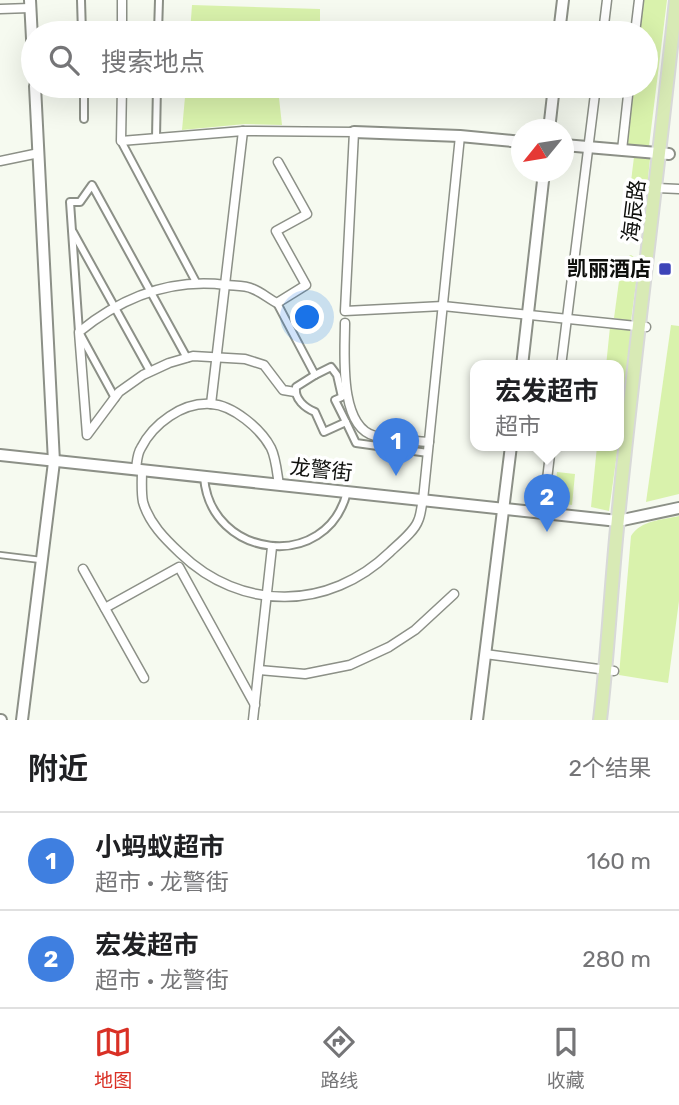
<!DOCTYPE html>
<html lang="zh">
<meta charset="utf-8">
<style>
:root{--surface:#fff;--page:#f2f2f2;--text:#202124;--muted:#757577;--line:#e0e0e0;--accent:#d93025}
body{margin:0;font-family:Rubik,"Noto Sans SC",sans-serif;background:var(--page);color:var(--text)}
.compass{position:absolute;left:511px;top:119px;width:63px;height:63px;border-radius:50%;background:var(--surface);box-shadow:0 7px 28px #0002;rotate:240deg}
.you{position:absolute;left:308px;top:318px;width:24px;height:24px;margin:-18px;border:5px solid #fff;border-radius:50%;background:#1a73e8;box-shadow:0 0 0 10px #1a73e833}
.badge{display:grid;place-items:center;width:46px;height:46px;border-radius:50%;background:var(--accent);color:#fff;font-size:23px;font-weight:700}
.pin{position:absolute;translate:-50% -58px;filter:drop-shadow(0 2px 4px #0008)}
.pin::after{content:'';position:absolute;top:37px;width:24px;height:21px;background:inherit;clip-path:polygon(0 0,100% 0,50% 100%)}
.popup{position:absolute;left:470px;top:360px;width:154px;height:91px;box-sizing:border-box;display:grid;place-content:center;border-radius:14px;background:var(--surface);filter:drop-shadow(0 2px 5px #0005);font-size:23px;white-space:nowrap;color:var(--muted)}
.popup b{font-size:26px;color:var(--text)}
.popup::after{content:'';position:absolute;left:50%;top:100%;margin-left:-14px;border:14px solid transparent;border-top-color:var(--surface)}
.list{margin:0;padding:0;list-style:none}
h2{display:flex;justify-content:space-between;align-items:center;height:91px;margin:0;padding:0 28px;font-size:30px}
h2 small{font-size:23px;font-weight:400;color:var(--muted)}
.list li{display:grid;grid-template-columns:46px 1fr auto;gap:21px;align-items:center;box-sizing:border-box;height:98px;padding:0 28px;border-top:2px solid var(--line)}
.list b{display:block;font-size:26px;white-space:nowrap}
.list p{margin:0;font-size:23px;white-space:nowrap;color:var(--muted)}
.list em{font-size:23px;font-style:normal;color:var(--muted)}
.icon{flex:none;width:38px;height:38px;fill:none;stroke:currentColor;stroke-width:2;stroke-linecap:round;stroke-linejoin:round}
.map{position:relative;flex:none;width:679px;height:720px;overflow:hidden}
.search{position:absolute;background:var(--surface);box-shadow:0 7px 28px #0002;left:21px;right:21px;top:21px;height:77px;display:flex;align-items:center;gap:18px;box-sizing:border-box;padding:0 24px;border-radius:38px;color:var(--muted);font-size:26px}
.sheet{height:287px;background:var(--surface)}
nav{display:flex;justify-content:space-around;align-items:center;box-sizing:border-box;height:98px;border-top:2px solid var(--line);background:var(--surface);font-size:19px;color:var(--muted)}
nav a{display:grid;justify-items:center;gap:4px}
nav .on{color:var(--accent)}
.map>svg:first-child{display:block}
</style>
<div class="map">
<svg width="679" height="720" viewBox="0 0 679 720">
<rect width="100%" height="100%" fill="#f6faf0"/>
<g fill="#d9f2ac">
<polygon points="642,0 667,0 649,146 626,145 633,86 646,86 646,33 639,33"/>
<polygon points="192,5 320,9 320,33 190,33"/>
<polygon points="186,86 319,86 319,97 279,98 282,125 245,124 182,130"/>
<polygon points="634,157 650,159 643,225 633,229 626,222"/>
<polygon points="631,255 639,261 631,321 614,318 622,259"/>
<polygon points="671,325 679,326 679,494 646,502"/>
<polygon points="610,327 631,330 619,437 619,366 606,366"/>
<polygon points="597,446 618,446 609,511 591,507"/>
<polygon points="557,472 575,474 572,505 553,502"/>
<path d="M679 516V601L668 683 619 675 631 536C641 520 662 520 679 516Z"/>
</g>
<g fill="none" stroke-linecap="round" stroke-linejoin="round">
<g stroke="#8c9087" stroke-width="8">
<polyline id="service" points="0,555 41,560"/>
</g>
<g stroke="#8c9087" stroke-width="10">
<g id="pedestrian">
<polyline points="81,0 82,33"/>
<polyline points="158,33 159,0"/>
<polyline points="84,86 84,119"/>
<polyline points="156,138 157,86"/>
<polyline points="121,141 196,282"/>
<polyline points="73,232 150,371"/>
<path d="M277 303 315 375 296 387C294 399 305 408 315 412L324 432 346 422 356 443 428 453"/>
<polyline points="315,375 331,367 337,375 342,397 335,400 346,422"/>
<polyline points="115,398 79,332 70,202 80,202 92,185 187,358"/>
<path d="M204 477C210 559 327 573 347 492"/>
</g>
</g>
<g stroke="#8c9087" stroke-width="11">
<g id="minor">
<polyline points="0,9 30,8"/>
<polyline points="122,33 122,0"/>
<polyline points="603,33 607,0"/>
<polyline points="635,33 639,0"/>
<polyline points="122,86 121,141 243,131 354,132 345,311 443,306 646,327"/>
<polyline points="622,150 629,86"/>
<polyline points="0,161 39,153"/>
<path d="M278 162 307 214 276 231 306 285 277 303C269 299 261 292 253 289 245 285 235 286 226 285 170 278 122 297 79 332L87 435 119 392 143 375 169 363 193 356 245 359 264 365 283 390 295 392"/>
<polyline points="657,188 679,189"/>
<path d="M345 323C345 351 338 427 375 436 392 441 411 440 429 442"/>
<polyline points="561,366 596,86"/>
<polyline points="211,404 243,131"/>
<path d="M136 469C137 462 137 454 141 448 153 424 182 402 211 404 233 405 261 429 271 448 276 458 277 473 279 485"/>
<path d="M142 470C142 480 141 492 143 502 149 523 165 539 180 553 241 612 329 611 390 552 398 544 414 532 418 521 421 515 421 507 423 500L460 136"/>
<polyline points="543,513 551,446"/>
<polyline points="83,569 144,678"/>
<polyline points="105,608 179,567 255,705"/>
<polyline points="485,654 614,671"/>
<polyline points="259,670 305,674 350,665 389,647 415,630 454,594"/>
<polyline points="253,720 272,547"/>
</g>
</g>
<g stroke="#8c9087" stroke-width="14">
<g id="tertiary">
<polyline points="30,0 33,58"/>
<polyline points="559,33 563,0"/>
<polyline points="549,130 554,86"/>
<polyline points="354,132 460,136 522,142"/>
<polyline points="564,145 669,154"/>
<polyline points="522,366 544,172"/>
<polyline points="0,455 618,521 679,508"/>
<polyline points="0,720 1,720"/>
<polyline points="22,720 54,462 35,86"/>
<polyline points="477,720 511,446"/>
</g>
</g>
<g stroke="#d8d9d8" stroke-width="16">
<path id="primary" d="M600 720C608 653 611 586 618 518 635 345 658 173 676 0"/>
</g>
<use href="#service" stroke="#fff" stroke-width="4.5"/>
<use href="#pedestrian" stroke="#fff" stroke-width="6"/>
<use href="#minor" stroke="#fff" stroke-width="8"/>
<use href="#tertiary" stroke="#fff" stroke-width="10"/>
<use href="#primary" stroke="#d8eab5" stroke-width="12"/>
</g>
<rect fill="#3d44b8" stroke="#fff" stroke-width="2.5" x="658" y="262" width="14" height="14" rx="3.5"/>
<g text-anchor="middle" stroke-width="7" stroke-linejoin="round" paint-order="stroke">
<g font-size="21" fill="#0e0f0c" stroke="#fff">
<text transform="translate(634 211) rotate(-83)" y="7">海辰路</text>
<text transform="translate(321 470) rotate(6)" y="7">龙警街</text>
</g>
<g font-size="21" font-weight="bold" fill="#0e0f0c" stroke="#fff" text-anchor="end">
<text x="651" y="276">凯丽酒店</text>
</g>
</g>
</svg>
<svg class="compass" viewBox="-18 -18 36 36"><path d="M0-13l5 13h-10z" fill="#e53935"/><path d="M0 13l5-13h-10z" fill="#757577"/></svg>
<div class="you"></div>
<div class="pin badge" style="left:396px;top:476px;background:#3f7fe0">1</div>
<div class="pin badge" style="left:547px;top:532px;background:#3f7fe0">2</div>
<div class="popup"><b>宏发超市</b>超市</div>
<div class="search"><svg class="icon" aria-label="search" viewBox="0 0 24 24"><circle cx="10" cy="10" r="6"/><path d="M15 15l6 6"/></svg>搜索地点</div>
</div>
<section class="sheet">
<h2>附近<small>2个结果</small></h2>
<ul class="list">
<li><span class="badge" style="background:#3f7fe0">1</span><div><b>小蚂蚁超市</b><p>超市 · 龙警街</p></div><em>160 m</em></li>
<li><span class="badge" style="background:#3f7fe0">2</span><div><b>宏发超市</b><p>超市 · 龙警街</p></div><em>280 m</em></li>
</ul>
</section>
<nav>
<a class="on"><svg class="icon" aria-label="map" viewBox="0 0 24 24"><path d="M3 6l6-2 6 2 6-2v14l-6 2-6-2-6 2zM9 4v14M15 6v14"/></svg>地图</a>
<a><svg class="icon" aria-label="directions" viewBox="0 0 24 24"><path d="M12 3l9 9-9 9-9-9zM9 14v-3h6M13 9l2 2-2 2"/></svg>路线</a>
<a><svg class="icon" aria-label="saved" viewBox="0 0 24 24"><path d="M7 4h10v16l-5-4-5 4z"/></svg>收藏</a>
</nav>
